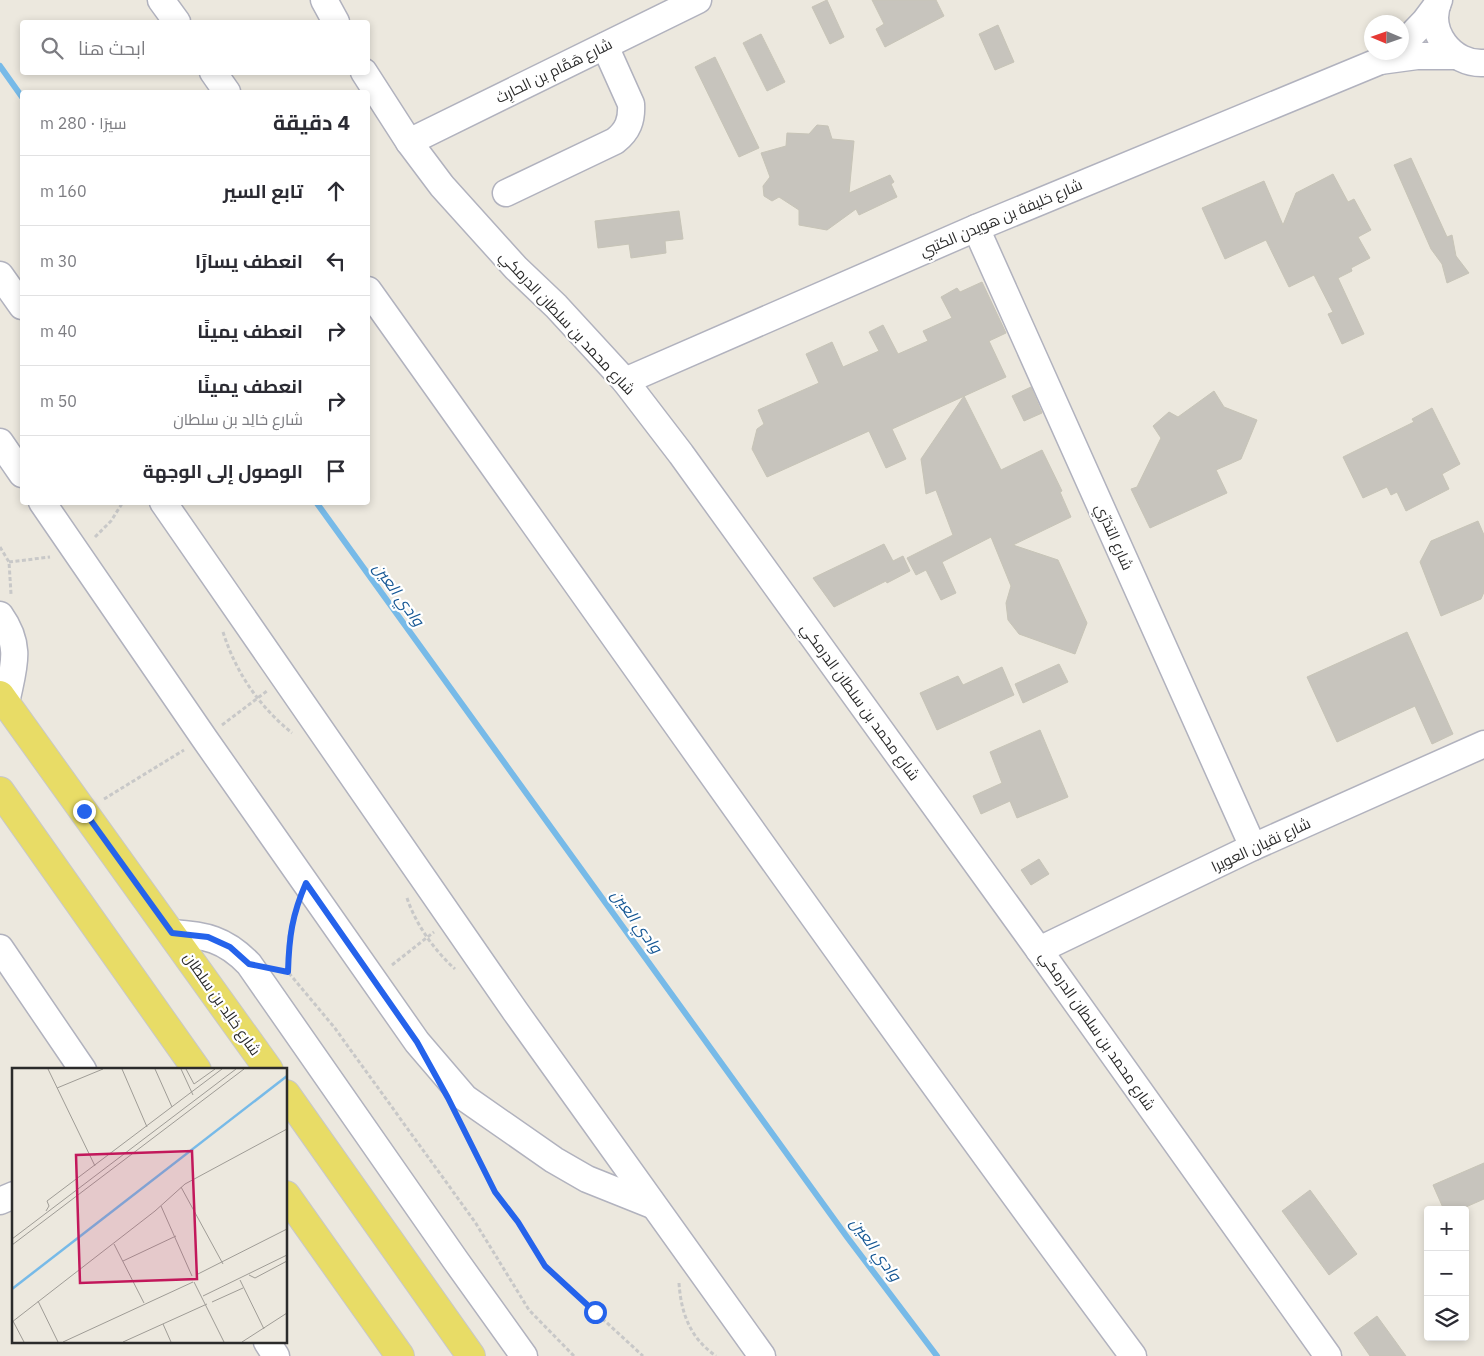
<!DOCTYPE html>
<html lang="ar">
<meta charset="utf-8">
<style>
:root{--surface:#fff;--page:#f7f7f7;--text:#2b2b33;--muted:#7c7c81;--line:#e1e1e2}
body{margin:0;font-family:"IBM Plex Sans",Cairo,sans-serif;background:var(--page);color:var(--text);direction:rtl}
.controls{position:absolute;right:15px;bottom:15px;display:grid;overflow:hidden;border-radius:5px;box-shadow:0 2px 8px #0003}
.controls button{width:45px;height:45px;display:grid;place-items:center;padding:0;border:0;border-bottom:1px solid var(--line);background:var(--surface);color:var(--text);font:25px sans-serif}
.compass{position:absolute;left:1364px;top:15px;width:45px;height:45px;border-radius:50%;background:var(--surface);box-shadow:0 2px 8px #0003;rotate:272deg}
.stop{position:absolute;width:15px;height:15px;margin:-11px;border:4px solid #2563eb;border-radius:50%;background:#fff}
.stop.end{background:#2563eb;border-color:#fff;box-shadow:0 1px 5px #0008}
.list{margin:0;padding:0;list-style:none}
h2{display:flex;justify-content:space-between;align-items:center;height:65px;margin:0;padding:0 20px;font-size:21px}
h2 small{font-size:16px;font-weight:400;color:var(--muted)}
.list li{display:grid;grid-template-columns:32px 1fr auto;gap:15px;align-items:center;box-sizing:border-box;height:70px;padding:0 20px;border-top:1px solid var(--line)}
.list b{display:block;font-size:19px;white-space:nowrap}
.list p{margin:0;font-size:16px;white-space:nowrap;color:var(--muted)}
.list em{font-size:16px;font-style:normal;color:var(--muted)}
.icon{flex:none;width:28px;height:28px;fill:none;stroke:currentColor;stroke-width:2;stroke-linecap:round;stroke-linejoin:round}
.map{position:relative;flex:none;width:1484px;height:1356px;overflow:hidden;direction:ltr}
.search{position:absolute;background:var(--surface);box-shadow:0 2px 8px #0003;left:20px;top:20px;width:350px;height:55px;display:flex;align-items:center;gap:12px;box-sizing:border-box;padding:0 18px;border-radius:5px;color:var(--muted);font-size:19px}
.panel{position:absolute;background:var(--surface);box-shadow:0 2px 8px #0003;left:20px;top:90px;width:350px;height:415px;border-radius:5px;direction:rtl}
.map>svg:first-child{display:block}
</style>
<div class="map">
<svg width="1484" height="1356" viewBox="0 0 1484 1356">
<rect width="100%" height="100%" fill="#ece8de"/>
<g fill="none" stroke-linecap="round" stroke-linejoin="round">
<g stroke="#77bae8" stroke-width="6">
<polyline points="0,66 22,97"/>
<polyline points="316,502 847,1237 937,1356"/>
</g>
</g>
<g fill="#c7c4bd" stroke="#c7c4b7">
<polygon points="827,0 844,37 830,44 812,7"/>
<polygon points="872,0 936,0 944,16 885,47 876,29 884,24"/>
<polygon points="998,25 1014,62 995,70 979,34"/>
<polygon points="761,34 785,82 767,91 743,43"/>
<polygon points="715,57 759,148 739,157 695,67"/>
<polygon points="817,125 828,126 832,139 854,141 849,193 890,175 894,182 891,184 897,197 859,215 856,209 827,230 799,225 799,210 779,197 772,201 764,196 763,186 770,177 761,153 786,146 787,133 809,134"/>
<polygon points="1411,158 1447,237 1452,235 1456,256 1469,273 1447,283 1442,264 1431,249 1394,165"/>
<polygon points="1333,174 1348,202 1354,199 1371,230 1358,237 1370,258 1351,268 1352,271 1338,278 1364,334 1342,344 1328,314 1333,312 1314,275 1289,287 1266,240 1225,259 1202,208 1264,181 1283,225 1296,193"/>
<polygon points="679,211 683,239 665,241 666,253 631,258 629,244 598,248 595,221"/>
<polygon points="982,282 1006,333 989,341 1006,377 892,429 906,459 886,468 869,431 767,477 752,449 757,429 764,424 758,410 819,383 806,354 832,342 843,367 879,351 869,332 883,325 898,354 928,341 923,331 952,318 941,297 957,288 960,292"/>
<polygon points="1031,387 1042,413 1024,421 1012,396"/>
<polygon points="1214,391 1224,407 1257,420 1241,459 1216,470 1227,493 1150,528 1131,489 1137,487 1161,438 1153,426 1169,412 1178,417"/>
<polygon points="964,396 1001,470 1042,450 1062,491 1060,492 1071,517 1013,545 1058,560 1087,623 1075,654 1019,634 1008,620 1006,603 1011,586 991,537 942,562 956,593 941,600 926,570 916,575 907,558 953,535 936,490 926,494 921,459"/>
<polygon points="1432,408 1460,464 1442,474 1449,489 1406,511 1397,492 1391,495 1387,487 1363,498 1343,457 1414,422 1412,419"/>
<polygon points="1478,521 1484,535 1484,592 1481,599 1441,616 1420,562 1431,541"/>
<polygon points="884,544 893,561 903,556 910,571 887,583 886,581 834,607 813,578"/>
<polygon points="1407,632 1453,734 1432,744 1415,706 1337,742 1307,677"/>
<polygon points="1059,664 1068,682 1023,703 1015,684"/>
<polygon points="1002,667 1014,695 937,730 920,693 958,676 963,685"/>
<polygon points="1040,730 1068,797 1017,818 1010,801 981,814 973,796 1002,783 990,752"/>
<polygon points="1039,859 1049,874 1031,885 1021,870"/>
<polygon points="1484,1163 1484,1199 1459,1210 1444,1210 1433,1185"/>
<polygon points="1310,1190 1357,1254 1329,1275 1282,1211"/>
<polygon points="1377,1316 1406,1356 1370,1356 1354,1333"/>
</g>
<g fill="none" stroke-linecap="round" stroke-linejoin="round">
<g stroke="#b1b2be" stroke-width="29">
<g id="minor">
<polyline points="161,0 177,22"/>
<polyline points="324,0 336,22"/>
<path d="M1439 0C1425 31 1452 65 1484 63"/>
<polyline points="1402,45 1425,21 1437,5"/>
<polyline points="1380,61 1417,56 1455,56"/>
<polyline points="213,72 227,92"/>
<polyline points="364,72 409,142 442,186 516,268 556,306 625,381 681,454 1039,950 1328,1356"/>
<polyline points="409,142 698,0"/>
<path d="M506 193 615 141C628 131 632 120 631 104L605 46"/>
<polyline points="976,228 1253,847"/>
<polyline points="0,275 22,306"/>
<path d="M368 290C622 646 872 1005 1133 1356"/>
<polyline points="625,381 976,228 1380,61 1392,52"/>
<polyline points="0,442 22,474"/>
<polyline points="42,502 204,738 417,1042 465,1098 554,1160 587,1179 652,1205"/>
<polyline points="163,502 515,1011 762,1356"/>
<path d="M0 615C23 647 13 668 6 703"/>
<path d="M172 933C205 935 225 939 249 964L456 1261 524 1356"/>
<polyline points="0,948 83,1070"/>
<polyline points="1039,950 1253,847 1484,744"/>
<polyline points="0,1201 14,1195"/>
<polyline points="267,1342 276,1356"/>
</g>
</g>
<g stroke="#c8c8c8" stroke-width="30">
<g id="major">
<polyline points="0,695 269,1070"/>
<polyline points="0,791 197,1070"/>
<polyline points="286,1094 471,1356"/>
<polyline points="286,1195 400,1356"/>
</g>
</g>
<g stroke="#c8c8c8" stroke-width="3" stroke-dasharray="4 2.5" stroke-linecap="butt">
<polyline points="95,537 111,521 123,502"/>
<polyline points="0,547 9,562 11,594"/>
<polyline points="9,562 50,557"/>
<path d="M223 632C236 673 259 706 292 733"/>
<polyline points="222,725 267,691"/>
<polyline points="104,799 184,750"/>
<path d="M407 898C416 925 435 951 455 969"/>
<polyline points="392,965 434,932"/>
<polyline points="283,971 288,972 334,1027 475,1222 529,1310 574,1356"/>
<polyline points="288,972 289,935 296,911"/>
<polyline points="463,1126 495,1192 518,1222 545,1266 643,1356"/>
<path d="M679 1283C681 1313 690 1338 716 1356"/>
</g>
<use href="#minor" stroke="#fff" stroke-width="26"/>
<use href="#major" stroke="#e8dc66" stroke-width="28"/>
</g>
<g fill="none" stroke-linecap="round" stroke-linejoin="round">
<path stroke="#2563eb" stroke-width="6" d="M84 811 172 933 208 937 230 947 249 964 288 972C289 937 292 915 306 883L417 1042 448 1098 495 1192 518 1222 545 1266 595 1312"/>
</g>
<g text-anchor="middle" stroke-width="4.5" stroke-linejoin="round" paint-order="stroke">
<g font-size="15" fill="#2b2b2b" stroke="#fff">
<text transform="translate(554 71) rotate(-26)" y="5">شارع هَمَّام بن الحارِث</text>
<text transform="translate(1001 218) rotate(-23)" y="5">شارع خليفة بن هويدن الكتبي</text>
<text transform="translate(567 323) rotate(47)" y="5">شارع محمد بن سلطان الدرمكي</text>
<text transform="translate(1114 537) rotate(66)" y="5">شارع التذرّي</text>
<text transform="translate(860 702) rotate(54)" y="5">شارع محمد بن سلطان الدرمكي</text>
<text transform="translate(1261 845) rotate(-25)" y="5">شارع نقيان العويرا</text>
<text transform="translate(222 1004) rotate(55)" y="5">شارع خالِد بن سلطان</text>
<text transform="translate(1097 1031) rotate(55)" y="5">شارع محمد بن سلطان الدرمكي</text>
</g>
<g font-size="16" font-style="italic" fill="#155794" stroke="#fff">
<text transform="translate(399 594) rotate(54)" y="6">وادي العين</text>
<text transform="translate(637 921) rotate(54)" y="6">وادي العين</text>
<text transform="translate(876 1249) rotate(54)" y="6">وادي العين</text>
</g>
</g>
<g transform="translate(12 1068)">
<rect width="275" height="275" fill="#ece8de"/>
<path fill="none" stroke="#77bae8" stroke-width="2.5" d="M0 221 275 8"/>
<path fill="none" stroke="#9f9c96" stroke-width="1" d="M36 1 83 98M110 1 135 59M143 1 160 39M169 1 181 27M174 1 182 16 203 1M45 20 91 1M169 119 211 196M149 138 180 208M34 143 37 138 35 133 210 1M0 171 224 1M102 176 132 235M0 177 232 1M111 193 164 168M184 207 275 161M237 207 243 210 275 193M228 212 252 261M182 214 212 274M191 228 275 187M26 233 46 274M200 234 231 220M1 253 12 274M0 254 143 143 173 116 275 61M151 256 159 274M51 274 181 214M111 274 195 236M230 274 275 245"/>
<path fill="#c2185b" fill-opacity="0.15" stroke="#c2185b" stroke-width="2.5" d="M180 83 185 211 68 215 64 87Z"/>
<rect width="275" height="275" fill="none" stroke="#2b2b2b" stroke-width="2.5"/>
</g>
</svg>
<div class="controls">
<button>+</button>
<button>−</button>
<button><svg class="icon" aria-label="layers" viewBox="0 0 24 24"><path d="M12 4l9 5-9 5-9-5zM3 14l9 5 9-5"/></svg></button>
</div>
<svg class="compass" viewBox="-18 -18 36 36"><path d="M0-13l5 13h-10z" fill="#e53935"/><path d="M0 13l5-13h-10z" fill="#7c7c81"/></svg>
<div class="stop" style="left:595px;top:1312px"></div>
<div class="stop end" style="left:84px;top:811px"></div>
<div class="search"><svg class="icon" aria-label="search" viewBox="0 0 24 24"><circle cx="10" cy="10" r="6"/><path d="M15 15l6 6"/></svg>ابحث هنا</div>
<section class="panel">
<h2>4 دقيقة<small>سيرًا · 280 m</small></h2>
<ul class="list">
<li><svg class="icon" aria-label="ahead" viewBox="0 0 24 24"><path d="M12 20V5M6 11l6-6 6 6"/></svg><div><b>تابع السير</b></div><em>160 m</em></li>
<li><svg class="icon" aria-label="left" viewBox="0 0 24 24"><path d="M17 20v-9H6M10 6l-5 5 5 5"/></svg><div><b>انعطف يسارًا</b></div><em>30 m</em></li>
<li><svg class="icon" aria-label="right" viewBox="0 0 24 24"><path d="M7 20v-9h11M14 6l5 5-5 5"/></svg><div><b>انعطف يمينًا</b></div><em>40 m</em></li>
<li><svg class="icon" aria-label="right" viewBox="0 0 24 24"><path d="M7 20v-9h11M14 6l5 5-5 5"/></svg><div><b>انعطف يمينًا</b><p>شارع خالِد بن سلطان</p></div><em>50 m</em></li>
<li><svg class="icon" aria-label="arrive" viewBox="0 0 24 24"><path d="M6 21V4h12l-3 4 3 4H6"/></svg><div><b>الوصول إلى الوجهة</b></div></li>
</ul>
</section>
</div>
